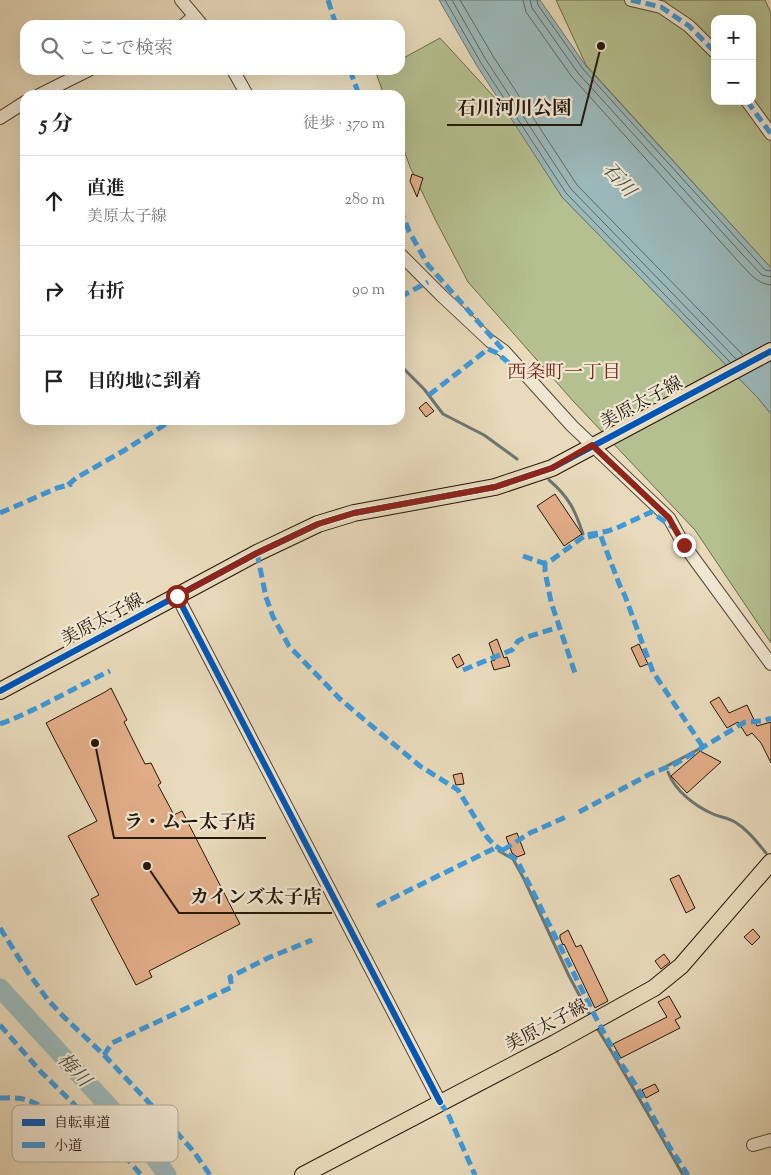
<!DOCTYPE html>
<html lang="ja">
<meta charset="utf-8">
<style>
:root{--surface:#fff;--page:#f6f6f6;--text:#222;--muted:#767676;--line:#e0e0e0}
body{margin:0;font-family:"Sorts Mill Goudy","Noto Serif JP",serif;background:var(--page);color:var(--text)}
.controls{position:absolute;right:15px;top:15px;display:grid;overflow:hidden;border-radius:10px;box-shadow:0 5px 20px #0002}
.controls button{width:45px;height:45px;display:grid;place-items:center;padding:0;border:0;border-bottom:1px solid var(--line);background:var(--surface);color:var(--text);font:25px sans-serif}
.stop{position:absolute;width:15px;height:15px;margin:-11px;border:4px solid #8f2418;border-radius:50%;background:#fff}
.stop.end{background:#8f2418;border-color:#fff;box-shadow:0 1px 5px #0008}
.list{margin:0;padding:0;list-style:none}
h2{display:flex;justify-content:space-between;align-items:center;height:65px;margin:0;padding:0 20px;font-size:21px}
h2 small{font-size:16px;font-weight:400;color:var(--muted)}
.list li{display:grid;grid-template-columns:32px 1fr auto;gap:15px;align-items:center;box-sizing:border-box;height:90px;padding:0 20px;border-top:1px solid var(--line)}
.list b{display:block;font-size:19px;white-space:nowrap}
.list p{margin:0;font-size:16px;white-space:nowrap;color:var(--muted)}
.list em{font-size:16px;font-style:normal;color:var(--muted)}
.icon{flex:none;width:28px;height:28px;fill:none;stroke:currentColor;stroke-width:2;stroke-linecap:round;stroke-linejoin:round}
.map{position:relative;flex:none;width:771px;height:1175px;overflow:hidden}
.search{position:absolute;background:var(--surface);box-shadow:0 5px 20px #0002;left:20px;top:20px;width:385px;height:55px;display:flex;align-items:center;gap:12px;box-sizing:border-box;padding:0 18px;border-radius:15px;color:var(--muted);font-size:19px}
.panel{position:absolute;background:var(--surface);box-shadow:0 5px 20px #0002;left:20px;top:90px;width:385px;height:335px;border-radius:15px}
.map>svg:first-child{display:block}
</style>
<div class="map">
<svg width="771" height="1175" viewBox="0 0 771 1175">
<rect width="100%" height="100%" fill="#e8dabb"/>
<filter id="stains"><feTurbulence type="fractalNoise" baseFrequency=".004" numOctaves="4"/><feColorMatrix values="0 0 0 0 .2 0 0 0 0 .09 0 0 0 0 .02 0 0 0 .5 -.17"/></filter>
<radialGradient id="worn" r=".72"><stop offset=".6" stop-color="#630" stop-opacity="0"/><stop offset="1" stop-color="#630" stop-opacity=".3"/></radialGradient>
<g fill="#b5c090" stroke="#6c6b4c" fill-rule="evenodd">
<path d="M556 0H765L771 13V268L586 65ZM715 19H752V101H715Z"/>
<polygon points="440,38 507,111 562,197 758,398 771,414 771,643 695,530 574,402 468,282 436,221 410,167 400,139 400,95 384,95 376,73 382,70 400,70 400,60"/>
</g>
<polygon fill="#9bb8ba" stroke="#6b7773" points="439,0 540,0 586,66 771,268 771,414 758,398 562,197 477,66"/>
<g fill="none" stroke-linecap="round" stroke-linejoin="round">
<g stroke="#5e6762" stroke-width="1">
<polyline points="445,0 481,63 566,193 730,362"/>
<polyline points="452,0 486,60 571,189 736,359"/>
<polyline points="460,0 493,56 577,185 743,355"/>
<path d="M523 0 526 12 572 77 737 260C747 270 756 284 771 285"/>
<polyline points="530,0 532,8 578,73 742,254 762,275 771,277"/>
<polyline points="537,0 538,5 583,69 747,250 765,270 771,271"/>
</g>
<g stroke="#6b7773" stroke-width="3">
<polyline points="400,365 424,389 443,414 484,435 517,459"/>
<path d="M549 480C569 497 575 510 583 534"/>
<polyline points="667,766 703,747"/>
<path d="M668 772C675 791 695 806 713 814 720 817 729 818 735 822 748 830 756 841 766 853"/>
<polyline points="499,851 513,859 524,879 569,976 590,1015"/>
<path d="M597 1028C627 1076 655 1126 683 1175"/>
</g>
<polyline stroke="#9bb8ba" stroke-width="19" points="0,988 149,1150 167,1175"/>
</g>
<g fill="#e3ae89" stroke="#221609">
<polygon points="412,174 423,178 417,197 410,181"/>
<polygon points="426,402 434,411 426,417 419,408"/>
<polygon points="555,494 582,534 564,546 537,506"/>
<polygon points="497,639 504,658 507,657 510,666 494,670 491,661 495,660 489,643"/>
<polygon points="639,644 648,664 640,667 631,648"/>
<polygon points="459,654 464,664 457,668 452,658"/>
<polygon points="111,688 127,720 124,722 145,764 151,763 161,783 158,785 174,815 182,811 240,924 149,971 152,977 136,985 91,899 99,895 68,836 97,821 46,723 105,692"/>
<polygon points="719,697 729,713 747,705 757,726 771,722 771,763 761,743 752,733 747,736 738,722 727,728 710,702"/>
<polygon points="700,751 721,762 687,793 671,776"/>
<polygon points="462,773 464,784 456,785 453,775"/>
<polygon points="517,833 525,854 517,857 512,853 506,837"/>
<polygon points="679,875 695,908 686,913 670,879"/>
<polygon points="753,929 760,937 752,945 744,937"/>
<polygon points="568,930 576,947 581,945 608,1001 595,1008 564,944 563,945 560,938 560,935"/>
<polygon points="664,954 670,962 661,969 655,961"/>
<polygon points="669,996 681,1017 675,1020 680,1028 621,1058 613,1044 667,1017 658,1002"/>
<polygon points="655,1084 659,1091 646,1098 642,1090"/>
</g>
<g fill="none" stroke-linecap="round" stroke-linejoin="round">
<g stroke="#544736" stroke-width="14">
<g id="minor">
<polyline points="181,0 202,25"/>
<polyline points="631,0 661,7 689,26 715,52"/>
<polyline points="184,25 194,16"/>
<polyline points="233,70 247,95"/>
<polyline points="39,95 89,70"/>
<polyline points="747,101 771,134"/>
<polyline points="0,118 25,102"/>
<polyline points="400,254 442,296 490,341 504,351 572,426 669,518 684,545 771,664"/>
<polyline points="177,596 440,1102"/>
<polyline points="753,1145 771,1140"/>
</g>
</g>
<g stroke="#221609" stroke-width="18">
<g id="major">
<polyline points="0,691 257,553 318,524 354,513 495,487 552,468 771,351"/>
<polyline points="303,1175 555,1043 654,988 681,966 771,862"/>
</g>
</g>
<use href="#minor" stroke="#f0e7d3" stroke-width="12"/>
<use href="#major" stroke="#e8dabb" stroke-width="16"/>
<g stroke="#3c9add" stroke-width="5" stroke-dasharray="10 5" stroke-linecap="butt">
<polyline points="328,0 336,25"/>
<polyline points="631,0 661,7 689,26 715,52"/>
<polyline points="350,70 359,95"/>
<polyline points="747,101 771,134"/>
<polyline points="400,209 409,231 428,265 504,351"/>
<polyline points="400,297 428,282"/>
<polyline points="429,395 488,349 497,353 510,364 517,365"/>
<polyline points="68,485 76,478 125,450 172,420"/>
<polyline points="0,513 57,488 72,484"/>
<polyline points="588,537 600,534 620,586 625,596 653,672 703,747"/>
<polyline points="257,553 266,597 273,617 289,646 340,699 367,722 420,766 458,790 487,837 494,845 517,860 597,1020 620,1062 637,1087 669,1146 688,1175"/>
<polyline points="523,556 543,563 549,562 586,535 608,531 619,527 651,512 674,528"/>
<polyline points="545,562 545,571 551,602 576,676"/>
<polyline points="463,670 512,650 518,641 524,638 559,627"/>
<path d="M0 724C38 710 73 688 110 671"/>
<polyline points="579,812 650,774 675,764 745,722 763,721 771,718"/>
<polyline points="503,850 530,833 566,817"/>
<polyline points="377,906 497,847"/>
<polyline points="0,928 27,971 48,1000 64,1017 104,1055 171,1126 194,1152 210,1175"/>
<polyline points="0,1025 41,1072 114,1143 141,1175"/>
<polyline points="104,1055 112,1043 232,987 230,977 268,958 312,940"/>
<path d="M0 1098C9 1098 18 1097 27 1100 44 1106 70 1123 87 1117"/>
<polyline points="440,1102 448,1114 475,1175"/>
</g>
<g stroke="#f0e7d3" stroke-width="9">
<g id="cycleway">
<polyline points="177,596 440,1102"/>
<polyline points="0,691 257,553 318,524 354,513 495,487 552,468 771,351"/>
</g>
</g>
<use href="#cycleway" stroke="#0057b8" stroke-width="6"/>
</g>
<g fill="none" stroke-linecap="round" stroke-linejoin="round">
<polyline stroke="#8f2418" stroke-width="6" points="177,596 257,553 318,524 354,513 495,487 552,468 592,445 669,518 684,545"/>
</g>
<g text-anchor="middle" stroke-width="4.5" stroke-linejoin="round" paint-order="stroke">
<g font-size="18" fill="#221609" stroke="#f0e7d3">
<text transform="translate(641 402) rotate(-28)" y="6">美原太子線</text>
<text transform="translate(102 619) rotate(-28)" y="6">美原太子線</text>
<text transform="translate(546 1025) rotate(-28)" y="6">美原太子線</text>
</g>
<g font-size="19" font-style="italic" fill="#4c4f47" stroke="#f0e7d3">
<text transform="translate(620 179) rotate(48)" y="7">石川</text>
<text transform="translate(75 1069) rotate(47)" y="7">梅川</text>
</g>
<g font-size="19" fill="#7a1f14" stroke="#f0e7d3">
<text x="564" y="378">西条町一丁目</text>
</g>
</g>
<rect x="12" y="1105" width="166" height="57" rx="8" fill="#f0e7d3" stroke="#b2a896" stroke-width="1"/>
<rect x="22" y="1119" width="23" height="7" fill="#0057b8"/>
<rect x="22" y="1142" width="23" height="6" fill="#3c9add"/>
<g font-size="14" fill="#221609">
<text x="54" y="1127">自転車道</text>
<text x="54" y="1150">小道</text>
</g>
<path fill="none" stroke="#221609" stroke-width="2" d="M601 46L581 125H447M95 743L114 838H266M147 866L179 913H332"/>
<g fill="#221609" stroke="#f0e7d3" stroke-width="2">
<circle cx="601" cy="46" r="5"/>
<circle cx="95" cy="743" r="5"/>
<circle cx="147" cy="866" r="5"/>
</g>
<g font-size="19" text-anchor="middle" font-weight="bold" fill="#221609" stroke="#f0e7d3" stroke-width="4.5" stroke-linejoin="round" paint-order="stroke">
<text x="514" y="114">石川河川公園</text>
<text x="190" y="828">ラ・ムー太子店</text>
<text x="256" y="903">カインズ太子店</text>
</g>
<rect width="100%" height="100%" filter="url(#stains)"/>
<rect width="100%" height="100%" fill="url(#worn)"/>
</svg>
<div class="controls">
<button>+</button>
<button>−</button>
</div>
<div class="stop" style="left:177px;top:596px"></div>
<div class="stop end" style="left:684px;top:545px"></div>
<div class="search"><svg class="icon" aria-label="search" viewBox="0 0 24 24"><circle cx="10" cy="10" r="6"/><path d="M15 15l6 6"/></svg>ここで検索</div>
<section class="panel">
<h2>5 分<small>徒歩 · 370 m</small></h2>
<ul class="list">
<li><svg class="icon" aria-label="ahead" viewBox="0 0 24 24"><path d="M12 20V5M6 11l6-6 6 6"/></svg><div><b>直進</b><p>美原太子線</p></div><em>280 m</em></li>
<li><svg class="icon" aria-label="right" viewBox="0 0 24 24"><path d="M7 20v-9h11M14 6l5 5-5 5"/></svg><div><b>右折</b></div><em>90 m</em></li>
<li><svg class="icon" aria-label="arrive" viewBox="0 0 24 24"><path d="M6 21V4h12l-3 4 3 4H6"/></svg><div><b>目的地に到着</b></div></li>
</ul>
</section>
</div>
